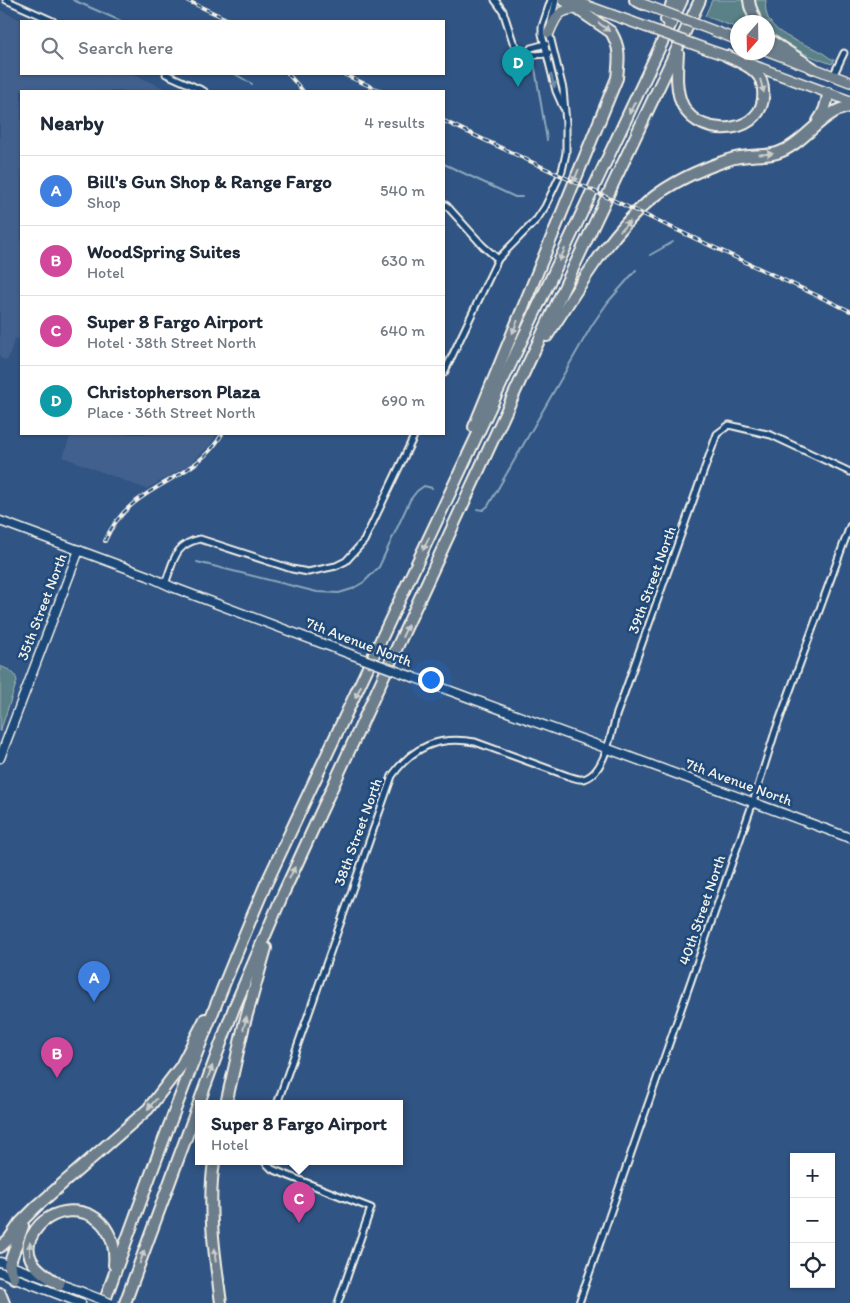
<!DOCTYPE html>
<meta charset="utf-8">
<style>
:root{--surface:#fff;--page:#f2f2f3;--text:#1f2937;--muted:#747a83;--line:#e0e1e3;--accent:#db2777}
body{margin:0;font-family:Itim,sans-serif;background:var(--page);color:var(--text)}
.controls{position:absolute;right:15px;bottom:15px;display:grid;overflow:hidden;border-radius:0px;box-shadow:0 1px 4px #0004}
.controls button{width:45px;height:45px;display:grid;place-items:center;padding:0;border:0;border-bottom:1px solid var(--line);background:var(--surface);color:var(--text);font:25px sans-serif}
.compass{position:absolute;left:730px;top:15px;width:45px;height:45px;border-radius:50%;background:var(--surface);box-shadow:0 1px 4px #0004;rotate:200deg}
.you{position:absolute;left:430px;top:679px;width:18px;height:18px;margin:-12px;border:4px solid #fff;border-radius:50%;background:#1a73e8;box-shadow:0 0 0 8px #1a73e833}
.badge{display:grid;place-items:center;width:32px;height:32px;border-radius:50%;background:var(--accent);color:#fff;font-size:16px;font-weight:700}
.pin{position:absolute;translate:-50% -41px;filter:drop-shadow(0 1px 2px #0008)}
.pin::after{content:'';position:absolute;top:26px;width:18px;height:15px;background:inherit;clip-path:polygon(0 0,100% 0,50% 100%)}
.popup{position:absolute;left:195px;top:1100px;width:208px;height:65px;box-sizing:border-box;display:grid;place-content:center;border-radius:0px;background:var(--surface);filter:drop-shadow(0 1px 4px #0005);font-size:16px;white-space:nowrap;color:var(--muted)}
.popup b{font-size:19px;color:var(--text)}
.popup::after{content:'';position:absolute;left:50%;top:100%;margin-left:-10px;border:10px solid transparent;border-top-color:var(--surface)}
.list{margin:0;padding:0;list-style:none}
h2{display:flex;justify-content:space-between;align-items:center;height:65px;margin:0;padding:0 20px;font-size:21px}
h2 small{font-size:16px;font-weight:400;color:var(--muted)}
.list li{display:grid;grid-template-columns:32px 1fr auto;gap:15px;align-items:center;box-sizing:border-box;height:70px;padding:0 20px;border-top:1px solid var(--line)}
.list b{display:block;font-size:19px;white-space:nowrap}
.list p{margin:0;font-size:16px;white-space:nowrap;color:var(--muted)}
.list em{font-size:16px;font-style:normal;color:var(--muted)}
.icon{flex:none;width:28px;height:28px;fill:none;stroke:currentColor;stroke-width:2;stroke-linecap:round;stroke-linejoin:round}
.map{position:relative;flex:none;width:850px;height:1303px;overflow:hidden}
.search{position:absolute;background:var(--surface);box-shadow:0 1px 4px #0004;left:20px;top:20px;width:425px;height:55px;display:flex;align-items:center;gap:12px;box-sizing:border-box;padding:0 18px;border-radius:0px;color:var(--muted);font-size:19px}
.panel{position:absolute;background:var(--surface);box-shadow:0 1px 4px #0004;left:20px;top:90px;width:425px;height:345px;border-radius:0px}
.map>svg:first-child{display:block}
</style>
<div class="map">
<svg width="850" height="1303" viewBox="0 0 850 1303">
<rect width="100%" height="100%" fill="#305483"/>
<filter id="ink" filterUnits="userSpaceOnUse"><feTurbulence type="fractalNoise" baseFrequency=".02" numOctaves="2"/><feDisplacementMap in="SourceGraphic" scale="10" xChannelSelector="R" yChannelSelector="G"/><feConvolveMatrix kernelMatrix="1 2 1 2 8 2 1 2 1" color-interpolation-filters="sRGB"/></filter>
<g filter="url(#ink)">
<g fill="#43608d">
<polygon points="0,10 23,21 21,21 21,74 133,74 170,91 21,91 21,340 15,338 7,361 0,358"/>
<polygon points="71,434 217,434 209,446 189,465 146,489 63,457"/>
</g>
<g fill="#5a8187" stroke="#a7b9b8">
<polygon points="712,0 747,0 751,22 738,22 737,28 705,16"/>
<path d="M755 0H766C761 31 795 40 818 50 824 53 828 58 834 60L832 64C809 56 786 47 769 31H768V22H760L755 12Z"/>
<path d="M0 666C9 670 15 671 17 681L0 732Z"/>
</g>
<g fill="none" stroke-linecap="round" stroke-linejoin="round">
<g stroke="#8ba7bd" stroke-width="2">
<polyline points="73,0 121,21"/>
<polyline points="534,62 547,140"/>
<polyline points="235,74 252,84"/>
<polyline points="444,164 515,197 522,197"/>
<polyline points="650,255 673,242"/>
<polyline points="477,509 483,510 488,506 592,325 608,302 636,270"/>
<polyline points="197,562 317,592 339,593 352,589 364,582 379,567 410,500 417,491 424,486 432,488"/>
</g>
<g stroke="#f4f1e8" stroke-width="9">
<g id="street">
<polyline points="6,0 53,21"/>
<path d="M495 0 503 11 513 42C521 55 534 57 549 53"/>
<polyline points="551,0 542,27 542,34 556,91 563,107"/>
<polyline points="551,22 556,0"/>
<polyline points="527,53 531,48 546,44"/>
<polyline points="166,74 204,91"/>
<polyline points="833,76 844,53"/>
<polyline points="444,204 447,206 483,246 498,259"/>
<polyline points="444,373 498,259 537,219 545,207 562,171 566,153 566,123 563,89 549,32"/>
<path d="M165 584C174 561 174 544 200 539L292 569 308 572 336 566 346 561 364 541 415 434"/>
<path d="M277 1104 392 776C413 746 439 736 475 742L568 776C572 777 578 780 583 779 604 775 611 734 616 716L717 434 729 425 771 435 850 472"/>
<polyline points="265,1162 272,1169 289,1176 371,1208 338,1303"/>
<polyline points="579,1303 753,802 775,732 850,526"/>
</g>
</g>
<g stroke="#f4f1e8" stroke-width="11">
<g id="secondary">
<polyline points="0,521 148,576 172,587 350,654"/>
<polyline points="410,676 850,838"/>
<polyline points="0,758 79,550"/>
<polyline points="0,1262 82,1292"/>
<polyline points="0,1272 81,1303"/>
</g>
</g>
<g stroke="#f4f1e8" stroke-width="12">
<g id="primary">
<polyline points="571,0 632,22"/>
<polyline points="717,32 738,40"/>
<path d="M549 33C556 16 559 8 580 9"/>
<polyline points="709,50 733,58"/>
<polyline points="768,51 850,82"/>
<polyline points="747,63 850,101"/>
</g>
</g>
<g stroke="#f4f1e8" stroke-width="14">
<g id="highway">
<polyline points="635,0 643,4"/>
<polyline points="749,0 750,6 756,22"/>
<polyline points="666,20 673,0"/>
<polyline points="768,39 813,68"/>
<path d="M678 53C677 70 675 91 683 106 701 141 768 134 763 90 763 84 761 78 756 73 749 65 737 61 727 56"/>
<path d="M818 121C825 112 827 104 828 93"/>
<path d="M547 336C577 291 608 235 650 200 672 182 701 169 728 160 744 154 763 157 777 153 804 145 823 109 850 107"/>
<path d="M474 427 617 78C619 59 621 49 611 32L564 0"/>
<polyline points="226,1104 244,1025 266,948"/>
<path d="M214 1162C207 1208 215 1257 221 1303"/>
<polyline points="0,1247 9,1239 20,1223 37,1206 148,1109 181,1066 205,1019"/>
<polyline points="14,1278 9,1265 23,1226"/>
<path d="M59 1284C50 1278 36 1270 31 1259 27 1251 28 1241 33 1234 48 1206 92 1202 108 1232 114 1242 115 1254 114 1265"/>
<polyline points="0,1293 4,1303"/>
<path d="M104 1303C154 1163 206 1023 265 886L682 0"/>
<polyline points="125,1303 234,1008 283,894 527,366 700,0"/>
</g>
</g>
<use href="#street" stroke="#1f4a7a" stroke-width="5"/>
<use href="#secondary" stroke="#1f4a7a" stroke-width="8"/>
<use href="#primary" stroke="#6c7d8b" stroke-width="9"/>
<use href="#highway" stroke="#6c7d8b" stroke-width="10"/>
<g stroke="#f4f1e8" stroke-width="4">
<g id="rail">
<polyline points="186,0 231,21"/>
<polyline points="288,74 303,91"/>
<polyline points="343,74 381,91"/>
<polyline points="444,121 850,311"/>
<path d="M105 541C130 482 194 484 222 434"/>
</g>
</g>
<use href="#rail" stroke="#1f4a7a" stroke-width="2" stroke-dasharray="5.5" stroke-linecap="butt"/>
<g stroke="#f4f1e8" stroke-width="11" stroke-linecap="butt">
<g id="secondary-bridge">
<polyline points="350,654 410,676"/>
<polyline points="82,1292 110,1303"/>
</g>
</g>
<g stroke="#f4f1e8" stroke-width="12" stroke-linecap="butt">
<g id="primary-bridge">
<polyline points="643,4 717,32"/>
<polyline points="632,22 709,50"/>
</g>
</g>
<use href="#secondary-bridge" stroke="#1f4a7a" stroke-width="8"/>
<use href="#primary-bridge" stroke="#6c7d8b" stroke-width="9"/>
</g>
<defs><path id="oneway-solid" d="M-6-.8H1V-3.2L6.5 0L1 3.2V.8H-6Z" transform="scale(1.25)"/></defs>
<g fill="#cbcecc">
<use href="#oneway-solid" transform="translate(604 27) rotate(38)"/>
<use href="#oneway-solid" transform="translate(762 86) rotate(75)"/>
<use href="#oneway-solid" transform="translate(632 108) rotate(115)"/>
<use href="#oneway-solid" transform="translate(766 154) rotate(-4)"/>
<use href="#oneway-solid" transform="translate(576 176) rotate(112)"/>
<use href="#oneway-solid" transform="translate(625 226) rotate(-46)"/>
<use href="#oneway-solid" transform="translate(562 255) rotate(115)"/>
<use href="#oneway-solid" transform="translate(515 327) rotate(112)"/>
<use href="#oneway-solid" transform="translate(426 544) rotate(115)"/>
<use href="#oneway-solid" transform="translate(405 631) rotate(-65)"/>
<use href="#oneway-solid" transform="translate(358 692) rotate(115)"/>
<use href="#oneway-solid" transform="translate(292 873) rotate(-65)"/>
<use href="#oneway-solid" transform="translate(245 1023) rotate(-76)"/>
<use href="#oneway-solid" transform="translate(210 1072) rotate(-69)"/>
<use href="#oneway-solid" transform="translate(152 1104) rotate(131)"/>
<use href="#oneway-solid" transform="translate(30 1249) rotate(-92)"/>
<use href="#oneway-solid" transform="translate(215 1255) rotate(-96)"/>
<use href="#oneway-solid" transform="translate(142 1257) rotate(-70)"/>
</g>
<use fill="#748da6" href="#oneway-solid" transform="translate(553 81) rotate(75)"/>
</g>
<g text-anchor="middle" stroke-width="5" stroke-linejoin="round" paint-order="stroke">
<g font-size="15" fill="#f4f1e8" stroke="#1f4a7a">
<text transform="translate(652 580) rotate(-70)" y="5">39th Street North</text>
<text transform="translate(42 607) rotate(-69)" y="5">35th Street North</text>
<text transform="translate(359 642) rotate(21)" y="5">7th Avenue North</text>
<text transform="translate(739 782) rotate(20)" y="5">7th Avenue North</text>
<text transform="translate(358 832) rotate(-70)" y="5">38th Street North</text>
<text transform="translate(702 910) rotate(-71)" y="5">40th Street North</text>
</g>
</g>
</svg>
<div class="controls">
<button>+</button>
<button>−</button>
<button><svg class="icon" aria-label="locate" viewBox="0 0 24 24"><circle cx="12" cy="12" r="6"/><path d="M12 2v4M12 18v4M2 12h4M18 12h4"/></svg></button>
</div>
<svg class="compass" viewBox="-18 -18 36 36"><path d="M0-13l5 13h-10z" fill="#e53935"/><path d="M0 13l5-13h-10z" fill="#747a83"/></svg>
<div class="you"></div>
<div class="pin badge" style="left:94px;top:1002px;background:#3f7fe0">A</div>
<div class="pin badge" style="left:57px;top:1078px;background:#d1479c">B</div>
<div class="pin badge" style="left:299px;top:1223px;background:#d1479c">C</div>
<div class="popup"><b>Super 8 Fargo Airport</b>Hotel</div>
<div class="pin badge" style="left:518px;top:87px;background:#0f9aa8">D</div>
<div class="search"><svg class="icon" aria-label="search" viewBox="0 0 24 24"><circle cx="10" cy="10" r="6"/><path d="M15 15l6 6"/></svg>Search here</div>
<section class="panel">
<h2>Nearby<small>4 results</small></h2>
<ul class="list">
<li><span class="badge" style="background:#3f7fe0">A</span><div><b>Bill's Gun Shop &amp; Range Fargo</b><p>Shop</p></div><em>540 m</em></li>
<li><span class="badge" style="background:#d1479c">B</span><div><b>WoodSpring Suites</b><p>Hotel</p></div><em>630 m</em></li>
<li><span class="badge" style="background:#d1479c">C</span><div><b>Super 8 Fargo Airport</b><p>Hotel · 38th Street North</p></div><em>640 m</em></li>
<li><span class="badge" style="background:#0f9aa8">D</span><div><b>Christopherson Plaza</b><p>Place · 36th Street North</p></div><em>690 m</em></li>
</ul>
</section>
</div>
